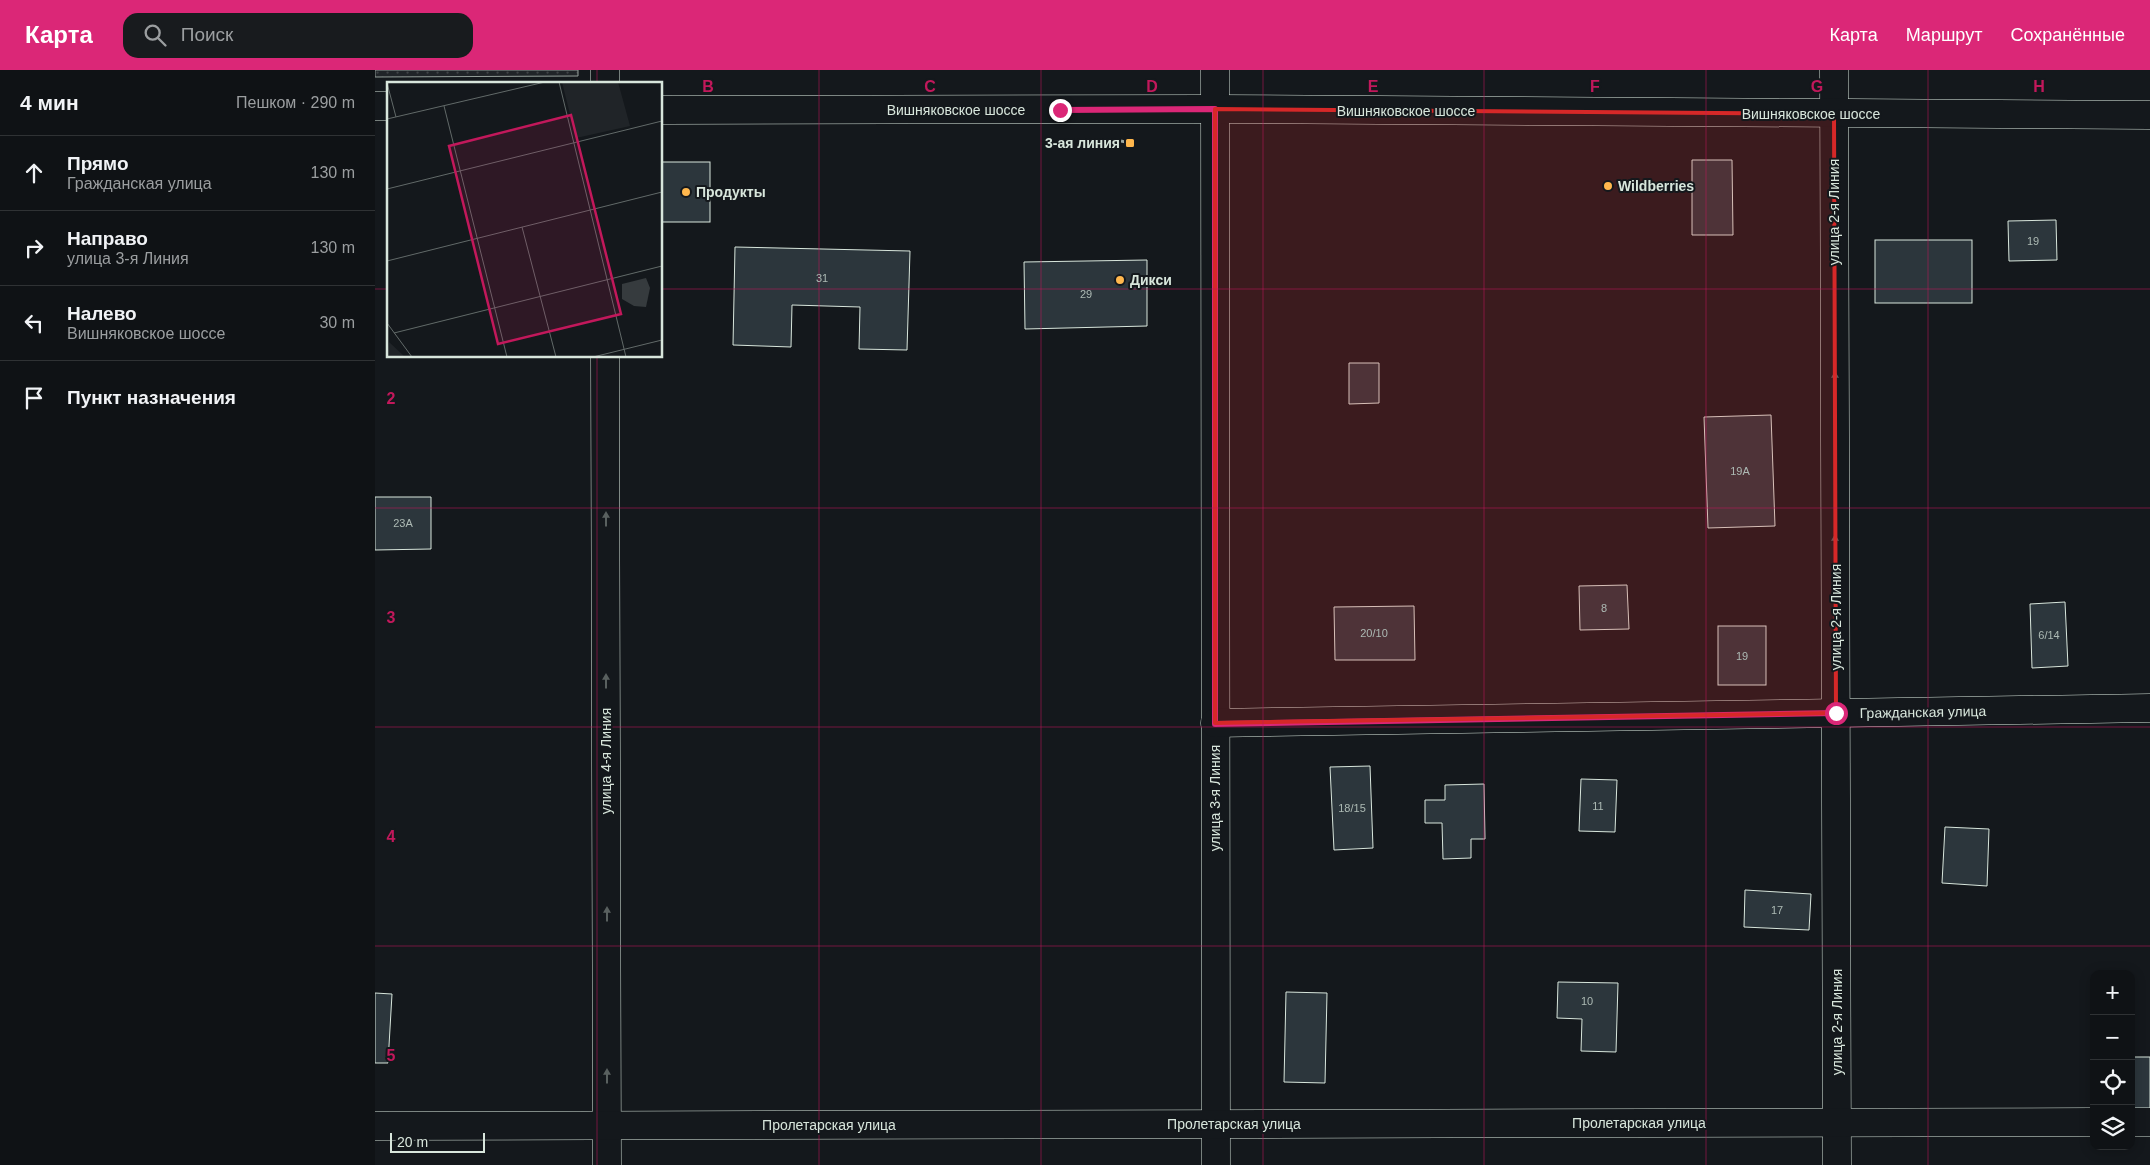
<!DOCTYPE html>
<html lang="ru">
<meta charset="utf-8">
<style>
:root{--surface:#0f1215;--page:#181b1e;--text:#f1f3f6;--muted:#9b9ea0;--line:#2f3234;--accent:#db2777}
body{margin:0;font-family:Helvetica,sans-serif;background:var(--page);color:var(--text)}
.controls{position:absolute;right:15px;bottom:15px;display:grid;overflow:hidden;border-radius:10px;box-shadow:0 2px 12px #0003}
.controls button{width:45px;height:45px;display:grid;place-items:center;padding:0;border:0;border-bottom:1px solid var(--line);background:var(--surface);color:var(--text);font:25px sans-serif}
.scale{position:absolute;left:15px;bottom:12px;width:95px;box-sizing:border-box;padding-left:5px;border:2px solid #d8e6dc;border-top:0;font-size:14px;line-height:18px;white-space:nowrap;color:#d8e6dc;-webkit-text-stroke:4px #14181c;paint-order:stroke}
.stop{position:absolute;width:15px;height:15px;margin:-11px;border:4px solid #db2777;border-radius:50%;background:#fff}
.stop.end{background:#db2777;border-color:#fff;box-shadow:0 1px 5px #0008}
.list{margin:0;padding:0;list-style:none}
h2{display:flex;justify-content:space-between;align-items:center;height:65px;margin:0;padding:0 20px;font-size:21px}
h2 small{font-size:16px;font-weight:400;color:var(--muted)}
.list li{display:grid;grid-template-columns:32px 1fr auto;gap:15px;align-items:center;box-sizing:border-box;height:75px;padding:0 20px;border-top:1px solid var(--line)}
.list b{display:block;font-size:19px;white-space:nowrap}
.list p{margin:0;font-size:16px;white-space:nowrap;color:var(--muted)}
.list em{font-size:16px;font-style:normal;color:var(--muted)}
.icon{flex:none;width:28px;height:28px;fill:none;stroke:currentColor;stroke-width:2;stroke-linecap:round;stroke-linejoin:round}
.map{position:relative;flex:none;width:1775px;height:1095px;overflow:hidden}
header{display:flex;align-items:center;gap:30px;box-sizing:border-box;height:70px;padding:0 25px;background:var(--accent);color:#fff}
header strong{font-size:24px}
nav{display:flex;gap:28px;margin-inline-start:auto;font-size:18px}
.search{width:350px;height:45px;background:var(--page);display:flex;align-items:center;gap:12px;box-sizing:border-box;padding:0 18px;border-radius:15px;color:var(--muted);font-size:19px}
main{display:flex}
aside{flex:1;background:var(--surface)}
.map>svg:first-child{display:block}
</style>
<header>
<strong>Карта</strong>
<div class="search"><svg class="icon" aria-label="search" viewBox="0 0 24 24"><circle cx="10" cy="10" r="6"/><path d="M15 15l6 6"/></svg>Поиск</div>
<nav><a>Карта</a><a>Маршрут</a><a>Сохранённые</a></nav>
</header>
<main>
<aside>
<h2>4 мин<small>Пешком · 290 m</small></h2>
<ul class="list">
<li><svg class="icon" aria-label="ahead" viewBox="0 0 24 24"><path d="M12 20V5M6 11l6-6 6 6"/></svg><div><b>Прямо</b><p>Гражданская улица</p></div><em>130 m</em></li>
<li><svg class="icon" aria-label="right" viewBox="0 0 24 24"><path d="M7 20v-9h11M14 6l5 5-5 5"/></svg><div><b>Направо</b><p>улица 3-я Линия</p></div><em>130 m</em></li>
<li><svg class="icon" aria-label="left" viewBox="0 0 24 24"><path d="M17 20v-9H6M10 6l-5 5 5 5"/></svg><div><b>Налево</b><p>Вишняковское шоссе</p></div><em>30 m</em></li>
<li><svg class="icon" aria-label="arrive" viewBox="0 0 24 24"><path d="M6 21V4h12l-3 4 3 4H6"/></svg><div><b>Пункт назначения</b></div></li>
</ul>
</aside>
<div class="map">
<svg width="1775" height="1095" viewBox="0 0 1775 1095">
<defs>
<pattern id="grass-dots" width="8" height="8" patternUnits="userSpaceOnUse" patternTransform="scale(1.25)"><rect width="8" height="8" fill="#202428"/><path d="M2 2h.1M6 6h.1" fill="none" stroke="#404447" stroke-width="1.8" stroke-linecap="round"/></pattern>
</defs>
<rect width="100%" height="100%" fill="#14181c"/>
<polygon fill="url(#grass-dots)" stroke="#939e99" points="0,0 203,0 203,6 0,7"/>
<g fill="#2c363c" stroke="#d8e6dc">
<polygon points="1317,90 1357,90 1358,165 1317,165"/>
<rect x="286" y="92" width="49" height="60"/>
<polygon points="1681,150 1682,190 1634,191 1633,151"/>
<rect x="1500" y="170" width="97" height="63"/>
<polygon points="360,177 535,181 532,280 484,279 485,237 417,235 416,277 358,275"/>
<polygon points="772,190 772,256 650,259 649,192"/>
<polygon points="974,293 1004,293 1004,333 974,334"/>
<polygon points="1396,345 1400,456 1333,458 1329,347"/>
<polygon points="0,427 56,427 56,479 0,480"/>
<polygon points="1252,515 1254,559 1205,560 1204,516"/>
<polygon points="1690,532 1693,596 1657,598 1655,534"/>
<polygon points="1039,536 1040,590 960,590 959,537"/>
<rect x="1343" y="556" width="48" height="59"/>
<polygon points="995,696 998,778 959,780 955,697"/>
<polygon points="1206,709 1242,710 1240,762 1204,761"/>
<polygon points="1109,714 1110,769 1096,769 1096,788 1068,789 1067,753 1050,753 1050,730 1070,730 1070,715"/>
<polygon points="1570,757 1614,759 1612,816 1567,813"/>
<polygon points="1370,820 1436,824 1434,860 1369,857"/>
<polygon points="1183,912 1243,913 1241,982 1206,981 1207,949 1182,948"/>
<polygon points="911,922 952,923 950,1013 909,1012"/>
<polygon points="0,923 17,924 13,993 0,993"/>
<rect x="1756" y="987" width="19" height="55"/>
</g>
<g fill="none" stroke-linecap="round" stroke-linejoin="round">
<g stroke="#d8e6dc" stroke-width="29">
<g id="minor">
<polyline points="840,0 841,1095"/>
<polyline points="1459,0 1462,1095"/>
<polyline points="230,14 230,0"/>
<polyline points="0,36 14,36"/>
<polyline points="286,40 840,39 1775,45"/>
<polyline points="230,286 232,1095"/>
<polyline points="840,653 1775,638"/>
<polyline points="1756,1052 1775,1052"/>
<polyline points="0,1056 1719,1052"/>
</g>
</g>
<polyline stroke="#9da8a2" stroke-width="3" stroke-dasharray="4 2.5" stroke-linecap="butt" points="746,71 755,73"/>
<use href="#minor" stroke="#14181c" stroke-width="28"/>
</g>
<defs><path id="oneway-solid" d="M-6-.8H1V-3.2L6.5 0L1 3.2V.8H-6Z" transform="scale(1.25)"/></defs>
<g fill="#59605f">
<use href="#oneway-solid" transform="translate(1460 309) rotate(-90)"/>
<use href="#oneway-solid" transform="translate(231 449) rotate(-90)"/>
<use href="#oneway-solid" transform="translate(1460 472) rotate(-90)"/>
<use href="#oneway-solid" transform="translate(231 611) rotate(-90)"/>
<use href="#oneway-solid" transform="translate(232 844) rotate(-90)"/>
<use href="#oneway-solid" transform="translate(232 1006) rotate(-90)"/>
</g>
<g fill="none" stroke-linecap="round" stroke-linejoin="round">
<polyline stroke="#db2777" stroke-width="6" points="685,40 840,39 840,654 1461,643"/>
</g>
<path fill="#d62828" fill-opacity="0.2" stroke="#d62828" stroke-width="4" stroke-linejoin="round" d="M840 39 1459 44 1461 643 840 653Z"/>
<path fill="none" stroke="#c2185b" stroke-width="1" stroke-opacity="0.55" d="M222 0V14M444 0V1095M666 0V1095M888 0V1095M1109 0V1095M1331 0V1095M1553 0V1095M0 219H14M286 219H1775M222 286V1095M0 438H1775M0 657H1775M0 876H1775"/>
<g fill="#ffb74d" stroke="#14181c" stroke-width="2">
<rect x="750" y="68" width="10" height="10" rx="2.5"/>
<circle cx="1233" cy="116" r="5"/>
<circle cx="311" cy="122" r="5"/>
<circle cx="745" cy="210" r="5"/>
</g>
<g text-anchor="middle" stroke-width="4" stroke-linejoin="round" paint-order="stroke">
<g font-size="11" fill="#adbab4">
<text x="1658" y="175">19</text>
<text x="447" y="212">31</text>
<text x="711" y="228">29</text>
<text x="1365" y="405">19А</text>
<text x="28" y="457">23А</text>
<text x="1229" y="542">8</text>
<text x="999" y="567">20/10</text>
<text x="1674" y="569">6/14</text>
<text x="1367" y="590">19</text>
<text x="1223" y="740">11</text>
<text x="977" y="742">18/15</text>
<text x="1402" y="844">17</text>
<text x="1212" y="935">10</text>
</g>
<g font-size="14" fill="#d8e6dc" stroke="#14181c">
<text x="581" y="45">Вишняковское шоссе</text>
<text x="1031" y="46">Вишняковское шоссе</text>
<text x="1436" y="49">Вишняковское шоссе</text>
<text transform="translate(1459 142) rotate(-90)" y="5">улица 2-я Линия</text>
<text transform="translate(1461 547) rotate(-90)" y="5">улица 2-я Линия</text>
<text transform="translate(1548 642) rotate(-1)" y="5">Гражданская улица</text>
<text transform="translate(231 691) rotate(-90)" y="5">улица 4-я Линия</text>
<text transform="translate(840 728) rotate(-90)" y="5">улица 3-я Линия</text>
<text transform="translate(1462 952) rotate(-90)" y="5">улица 2-я Линия</text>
<text x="1264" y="1058">Пролетарская улица</text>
<text x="859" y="1059">Пролетарская улица</text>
<text x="454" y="1060">Пролетарская улица</text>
</g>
<g font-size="14" font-weight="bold" fill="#d8e6dc" stroke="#14181c" text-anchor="start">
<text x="745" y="78" text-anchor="end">3-ая линия</text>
<text x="1243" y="121">Wildberries</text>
<text x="321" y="127">Продукты</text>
<text x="755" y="215">Дикси</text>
</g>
</g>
<g transform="translate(12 12)">
<rect width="275" height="275" fill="#14181c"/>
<path d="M175 0H231L243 44 189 56Z" fill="#202428"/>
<path d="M2 260 17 274 0 275Z" fill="#202428"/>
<path d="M259 196 263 206 259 225 247 224 235 217V202Z" fill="#363b3e"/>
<path fill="none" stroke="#626a69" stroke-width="1" d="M172 0 239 275M0 1 9 35M57 24 120 275M0 37 158 0M0 107 275 39M135 145 169 275M0 179 275 110M0 241 25 275M7 251 275 184M206 275 275 258"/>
<path fill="#c2185b" fill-opacity="0.15" stroke="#c2185b" stroke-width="2.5" d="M184 33 234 232 111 262 62 64Z"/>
<rect width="275" height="275" fill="none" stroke="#d8e6dc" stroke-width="2.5"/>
</g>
<g font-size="16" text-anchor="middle" font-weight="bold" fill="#c2185b" stroke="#14181c" stroke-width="4" stroke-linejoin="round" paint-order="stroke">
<text x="333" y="22">B</text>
<text x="555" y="22">C</text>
<text x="777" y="22">D</text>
<text x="998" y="22">E</text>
<text x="1220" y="22">F</text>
<text x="1442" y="22">G</text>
<text x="1664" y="22">H</text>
<text x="16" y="334">2</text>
<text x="16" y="553">3</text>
<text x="16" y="772">4</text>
<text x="16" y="991">5</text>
</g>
</svg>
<div class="controls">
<button>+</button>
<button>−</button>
<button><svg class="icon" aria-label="locate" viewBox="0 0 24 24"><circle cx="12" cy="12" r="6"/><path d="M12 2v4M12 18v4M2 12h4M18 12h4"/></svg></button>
<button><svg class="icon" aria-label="layers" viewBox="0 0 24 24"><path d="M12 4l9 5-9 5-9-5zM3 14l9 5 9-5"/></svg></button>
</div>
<div class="scale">20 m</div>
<div class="stop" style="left:1461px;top:643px"></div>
<div class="stop end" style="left:685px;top:40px"></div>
</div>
</main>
